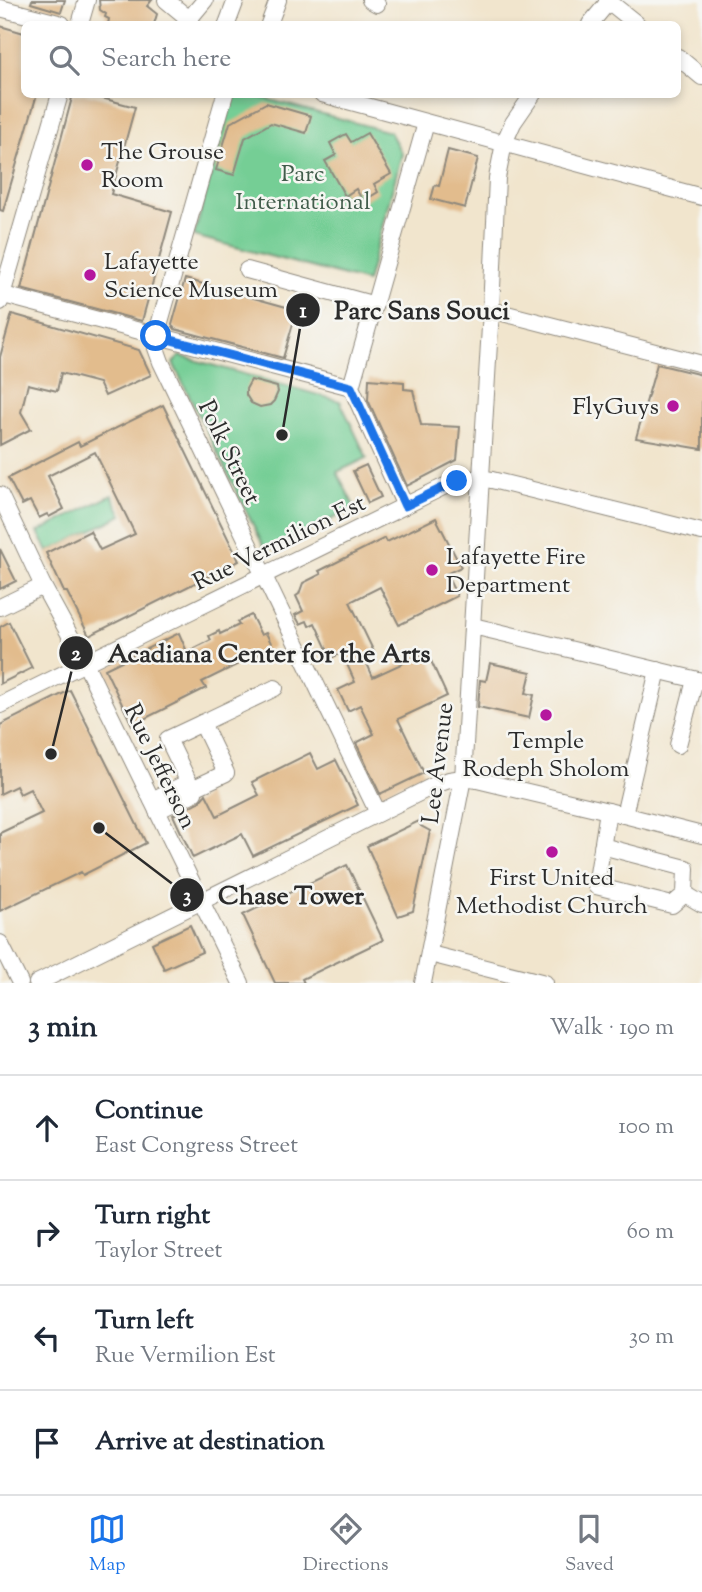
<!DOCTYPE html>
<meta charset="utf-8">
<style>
:root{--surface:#fff;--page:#f2f2f3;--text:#1f2937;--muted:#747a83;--line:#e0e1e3;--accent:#1a73e8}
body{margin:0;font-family:"Sorts Mill Goudy",serif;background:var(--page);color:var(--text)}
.stop{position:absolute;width:21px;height:21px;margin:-16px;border:5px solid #1a73e8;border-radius:50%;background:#fff}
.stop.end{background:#1a73e8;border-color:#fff;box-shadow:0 2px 7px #0008}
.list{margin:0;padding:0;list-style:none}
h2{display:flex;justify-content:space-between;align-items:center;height:91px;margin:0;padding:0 28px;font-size:30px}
h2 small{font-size:23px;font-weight:400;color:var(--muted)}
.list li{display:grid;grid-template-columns:46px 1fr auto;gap:21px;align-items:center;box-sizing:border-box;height:105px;padding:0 28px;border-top:2px solid var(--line)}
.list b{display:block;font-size:26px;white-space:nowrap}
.list p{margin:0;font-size:23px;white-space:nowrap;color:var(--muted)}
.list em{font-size:23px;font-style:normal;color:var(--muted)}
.icon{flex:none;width:38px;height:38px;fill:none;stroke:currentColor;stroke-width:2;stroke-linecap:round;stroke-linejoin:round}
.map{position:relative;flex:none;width:702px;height:983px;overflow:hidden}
.search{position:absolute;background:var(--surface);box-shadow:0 4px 10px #0003;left:21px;right:21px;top:21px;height:77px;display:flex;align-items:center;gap:18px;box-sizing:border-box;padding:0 24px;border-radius:10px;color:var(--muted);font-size:26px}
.sheet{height:511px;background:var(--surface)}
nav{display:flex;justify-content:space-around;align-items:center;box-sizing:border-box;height:98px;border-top:2px solid var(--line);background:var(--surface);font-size:19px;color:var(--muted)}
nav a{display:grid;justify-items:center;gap:4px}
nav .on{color:var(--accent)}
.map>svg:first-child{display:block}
</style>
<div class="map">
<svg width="702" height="983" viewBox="0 0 702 983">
<rect width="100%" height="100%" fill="#f6f6f2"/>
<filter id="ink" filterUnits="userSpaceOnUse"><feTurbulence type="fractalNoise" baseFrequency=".0143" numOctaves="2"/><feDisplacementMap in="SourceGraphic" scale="14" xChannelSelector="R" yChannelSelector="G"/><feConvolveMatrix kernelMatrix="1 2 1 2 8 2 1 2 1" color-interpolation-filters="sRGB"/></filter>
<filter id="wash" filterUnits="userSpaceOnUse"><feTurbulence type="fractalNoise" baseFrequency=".00686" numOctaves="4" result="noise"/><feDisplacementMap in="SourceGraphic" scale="28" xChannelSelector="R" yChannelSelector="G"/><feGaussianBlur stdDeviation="1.57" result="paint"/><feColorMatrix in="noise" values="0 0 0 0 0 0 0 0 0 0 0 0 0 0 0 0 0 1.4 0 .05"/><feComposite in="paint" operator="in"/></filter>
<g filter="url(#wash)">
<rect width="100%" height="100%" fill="#f1e5cd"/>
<g fill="#75ce95" stroke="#507c60" stroke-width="2">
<polygon points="233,95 252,95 390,132 402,154 367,282 194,236"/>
<polygon points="180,356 340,401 367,458 337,472 355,508 266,551 173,363"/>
<polygon points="112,495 122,515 48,552 38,532"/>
</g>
<g id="blocks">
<g fill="#e2bc8d">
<polygon points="32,0 65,0 61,12 31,3"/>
<polygon points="99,0 152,0 147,6 157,14 154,24 108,24 109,19 105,17 106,14 100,10"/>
<polygon points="0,26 24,33 24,94 37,94 3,211 0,210"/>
<polygon points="73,94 87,94 135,107 111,194 172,212 142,321 21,289"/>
<polygon points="266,103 311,116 306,133 271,123 245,138 234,175 216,170 230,123"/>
<polygon points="367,133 391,174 374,184 378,192 363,201 356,189 345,196 325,161 336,155 330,143 346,134 351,142"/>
<polygon points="448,150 478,158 465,208 431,199 435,185 439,186"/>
<polygon points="185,279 297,310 283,358 175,329 172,325"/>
<polygon points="12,314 139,350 151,375 105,396 99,383 61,373 57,391 28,384 21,412 31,429 0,445 0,357"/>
<polygon points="657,364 702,375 702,449 636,438"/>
<polygon points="369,379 404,382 404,389 413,390 421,425 460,427 457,460 407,486 368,400"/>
<polygon points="251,380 277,387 278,392 274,401 270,405 260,407 251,403 246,395 246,389"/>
<polygon points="163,405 239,561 89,636 67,592 64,592 46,553 90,531 100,550 135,534 95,452 48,476 64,509 49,517 47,514 39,518 30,501 22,505 8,478 78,442 80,446"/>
<polygon points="366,465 381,497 368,503 353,471"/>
<polygon points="436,518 461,567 446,574 457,596 399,625 380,587 350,602 374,652 364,657 373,677 427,652 447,696 398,719 424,773 380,794 356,743 374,734 360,705 348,711 338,690 355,682 342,653 331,658 315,623 309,626 307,621 300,624 295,615 303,611 296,596 299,594 303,583 321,574 319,571 385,538 387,542"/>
<polygon points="0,549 16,581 0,589"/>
<polygon points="251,615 261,635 266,633 273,647 202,682 206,688 132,725 105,669 179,633 187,652 211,640 209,636 219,631 220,634 239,625 237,622"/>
<polygon points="9,622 32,668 0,684 0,627"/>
<polygon points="490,663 531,672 526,693 534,695 529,718 478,707 480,680 486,681"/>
<polygon points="70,690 146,843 83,875 81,872 0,911 0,833 42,813 30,789 20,794 16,786 0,794 0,725"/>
<polygon points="310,753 318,769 336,760 358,805 253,856 242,834 193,858 173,815 199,802 206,794 217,816 259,795 252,782"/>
<polygon points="419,821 421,826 430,831 413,911 398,916 367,846"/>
<polygon points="347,865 383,940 302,979 304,983 275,983 243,915"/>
<polygon points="190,925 202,952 164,969 152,943"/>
</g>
</g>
</g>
<g filter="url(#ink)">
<use href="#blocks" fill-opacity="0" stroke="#8e887c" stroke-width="2"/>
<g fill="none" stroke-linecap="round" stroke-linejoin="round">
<g stroke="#8e887c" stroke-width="18">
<g id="minor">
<polyline points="166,0 189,19"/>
<polyline points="370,0 377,4"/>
<polyline points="607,0 637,24"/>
<polyline points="0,8 62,24"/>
<polyline points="80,24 87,0"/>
<polyline points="185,24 205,0"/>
<polyline points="227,24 236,0"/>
<polyline points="269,24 278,0"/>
<polyline points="590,24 610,0"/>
<polyline points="678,57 702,77"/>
<polyline points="225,94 156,336 156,348 161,362 378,813"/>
<polyline points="322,94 702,197"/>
<polyline points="247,270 375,305"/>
<polyline points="0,294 351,387"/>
<polyline points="0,302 60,94"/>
<polyline points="491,310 702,364"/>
<polyline points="0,495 43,586 85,663 241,983"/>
<polyline points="405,506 351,387 426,123"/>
<polyline points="0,607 43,586"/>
<polyline points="473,626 702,681"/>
<path d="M0 705 443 487C460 480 474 477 492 480L702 532"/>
<polyline points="202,723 275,688"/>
<polyline points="678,745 695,680"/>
<polyline points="152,800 189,782"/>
<polyline points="157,811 194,793 192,789 226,773 202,723 168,739 192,789"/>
<polyline points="624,815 658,670"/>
<polyline points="602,846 686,868 685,894 672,905 596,886 608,811"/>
<polyline points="685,894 702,904"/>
<polyline points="0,943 20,983"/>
<polyline points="430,954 545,983"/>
<polyline points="37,983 435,785 449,780 463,778 477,780 608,811 702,835"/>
<polyline points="423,983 463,778 491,310 497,178 504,143 513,123 533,94"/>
</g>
</g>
<use href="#minor" stroke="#fff" stroke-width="16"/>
</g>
</g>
<g fill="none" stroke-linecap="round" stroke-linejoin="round" filter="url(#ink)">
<polyline stroke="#1a73e8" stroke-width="9" points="156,336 351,387 405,506 457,481"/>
</g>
<g fill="#b5179e" stroke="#f6f6f2" stroke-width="2.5">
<circle cx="87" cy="165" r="7"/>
<circle cx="90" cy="275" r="7"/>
<circle cx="673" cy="406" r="7"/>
<circle cx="432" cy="570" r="7"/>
<circle cx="546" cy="715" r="7"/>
<circle cx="552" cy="852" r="7"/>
</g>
<g text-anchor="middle" stroke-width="5" stroke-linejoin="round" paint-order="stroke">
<g font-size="24" fill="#2b2b2b" stroke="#f6f6f2" text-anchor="start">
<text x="101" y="159">The Grouse<tspan x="101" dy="28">Room</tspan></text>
<text x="104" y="269">Lafayette<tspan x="104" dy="28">Science Museum</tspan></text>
<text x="659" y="414" text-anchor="end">FlyGuys</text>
<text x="446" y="564">Lafayette Fire<tspan x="446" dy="28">Department</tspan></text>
<text x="546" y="748" text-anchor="middle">Temple<tspan x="546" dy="28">Rodeph Sholom</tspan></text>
<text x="552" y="885" text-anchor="middle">First United<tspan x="552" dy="28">Methodist Church</tspan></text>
</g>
<g font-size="24" fill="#415c4b" stroke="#f6f6f2">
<text x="303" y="181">Parc<tspan x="303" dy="28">International</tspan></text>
</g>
<g font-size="24" fill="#2b2b2b" stroke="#f6f6f2">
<text transform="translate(230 452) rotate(64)" y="8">Polk Street</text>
<text transform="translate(279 542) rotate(-26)" y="8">Rue Vermilion Est</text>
<text transform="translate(437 763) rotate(-83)" y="8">Lee Avenue</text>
<text transform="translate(161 766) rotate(64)" y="8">Rue Jefferson</text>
</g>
</g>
<path fill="none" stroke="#2b2b2b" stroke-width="2.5" d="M282 435L303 310M51 754L76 653M99 828L187 895"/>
<g fill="#2b2b2b" stroke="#f6f6f2" stroke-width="2.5">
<circle cx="282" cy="435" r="7"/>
<circle cx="51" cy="754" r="7"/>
<circle cx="99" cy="828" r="7"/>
<circle cx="303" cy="310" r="18"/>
<circle cx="76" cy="653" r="18"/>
<circle cx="187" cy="895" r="18"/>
</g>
<g font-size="21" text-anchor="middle" font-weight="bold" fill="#fff">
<text x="303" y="317">1</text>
<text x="76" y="660">2</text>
<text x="187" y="902">3</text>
</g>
<g font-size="26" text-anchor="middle" font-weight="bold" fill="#2b2b2b" stroke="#f6f6f2" stroke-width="5" stroke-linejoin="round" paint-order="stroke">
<text x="422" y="319">Parc Sans Souci</text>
<text x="269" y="662">Acadiana Center for the Arts</text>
<text x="291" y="904">Chase Tower</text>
</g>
</svg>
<div class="stop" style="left:156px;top:336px"></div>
<div class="stop end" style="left:457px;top:481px"></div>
<div class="search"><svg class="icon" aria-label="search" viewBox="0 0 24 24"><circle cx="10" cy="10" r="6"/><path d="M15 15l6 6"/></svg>Search here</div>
</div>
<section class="sheet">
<h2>3 min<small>Walk · 190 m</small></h2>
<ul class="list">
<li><svg class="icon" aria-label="ahead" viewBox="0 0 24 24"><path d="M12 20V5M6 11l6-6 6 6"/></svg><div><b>Continue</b><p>East Congress Street</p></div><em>100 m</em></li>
<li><svg class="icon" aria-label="right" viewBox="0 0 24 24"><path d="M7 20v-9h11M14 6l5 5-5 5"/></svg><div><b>Turn right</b><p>Taylor Street</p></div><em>60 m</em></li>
<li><svg class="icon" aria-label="left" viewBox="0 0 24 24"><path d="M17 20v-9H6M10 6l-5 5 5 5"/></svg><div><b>Turn left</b><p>Rue Vermilion Est</p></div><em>30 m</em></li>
<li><svg class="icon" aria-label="arrive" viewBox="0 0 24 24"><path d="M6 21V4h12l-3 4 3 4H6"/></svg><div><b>Arrive at destination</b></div></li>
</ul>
</section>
<nav>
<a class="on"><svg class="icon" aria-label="map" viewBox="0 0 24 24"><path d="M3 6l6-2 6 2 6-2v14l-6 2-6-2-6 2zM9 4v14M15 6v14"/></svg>Map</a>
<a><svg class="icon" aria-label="directions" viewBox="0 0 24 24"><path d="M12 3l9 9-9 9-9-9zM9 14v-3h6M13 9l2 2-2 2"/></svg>Directions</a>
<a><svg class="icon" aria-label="saved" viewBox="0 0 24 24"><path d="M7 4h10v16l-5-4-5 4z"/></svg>Saved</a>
</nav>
